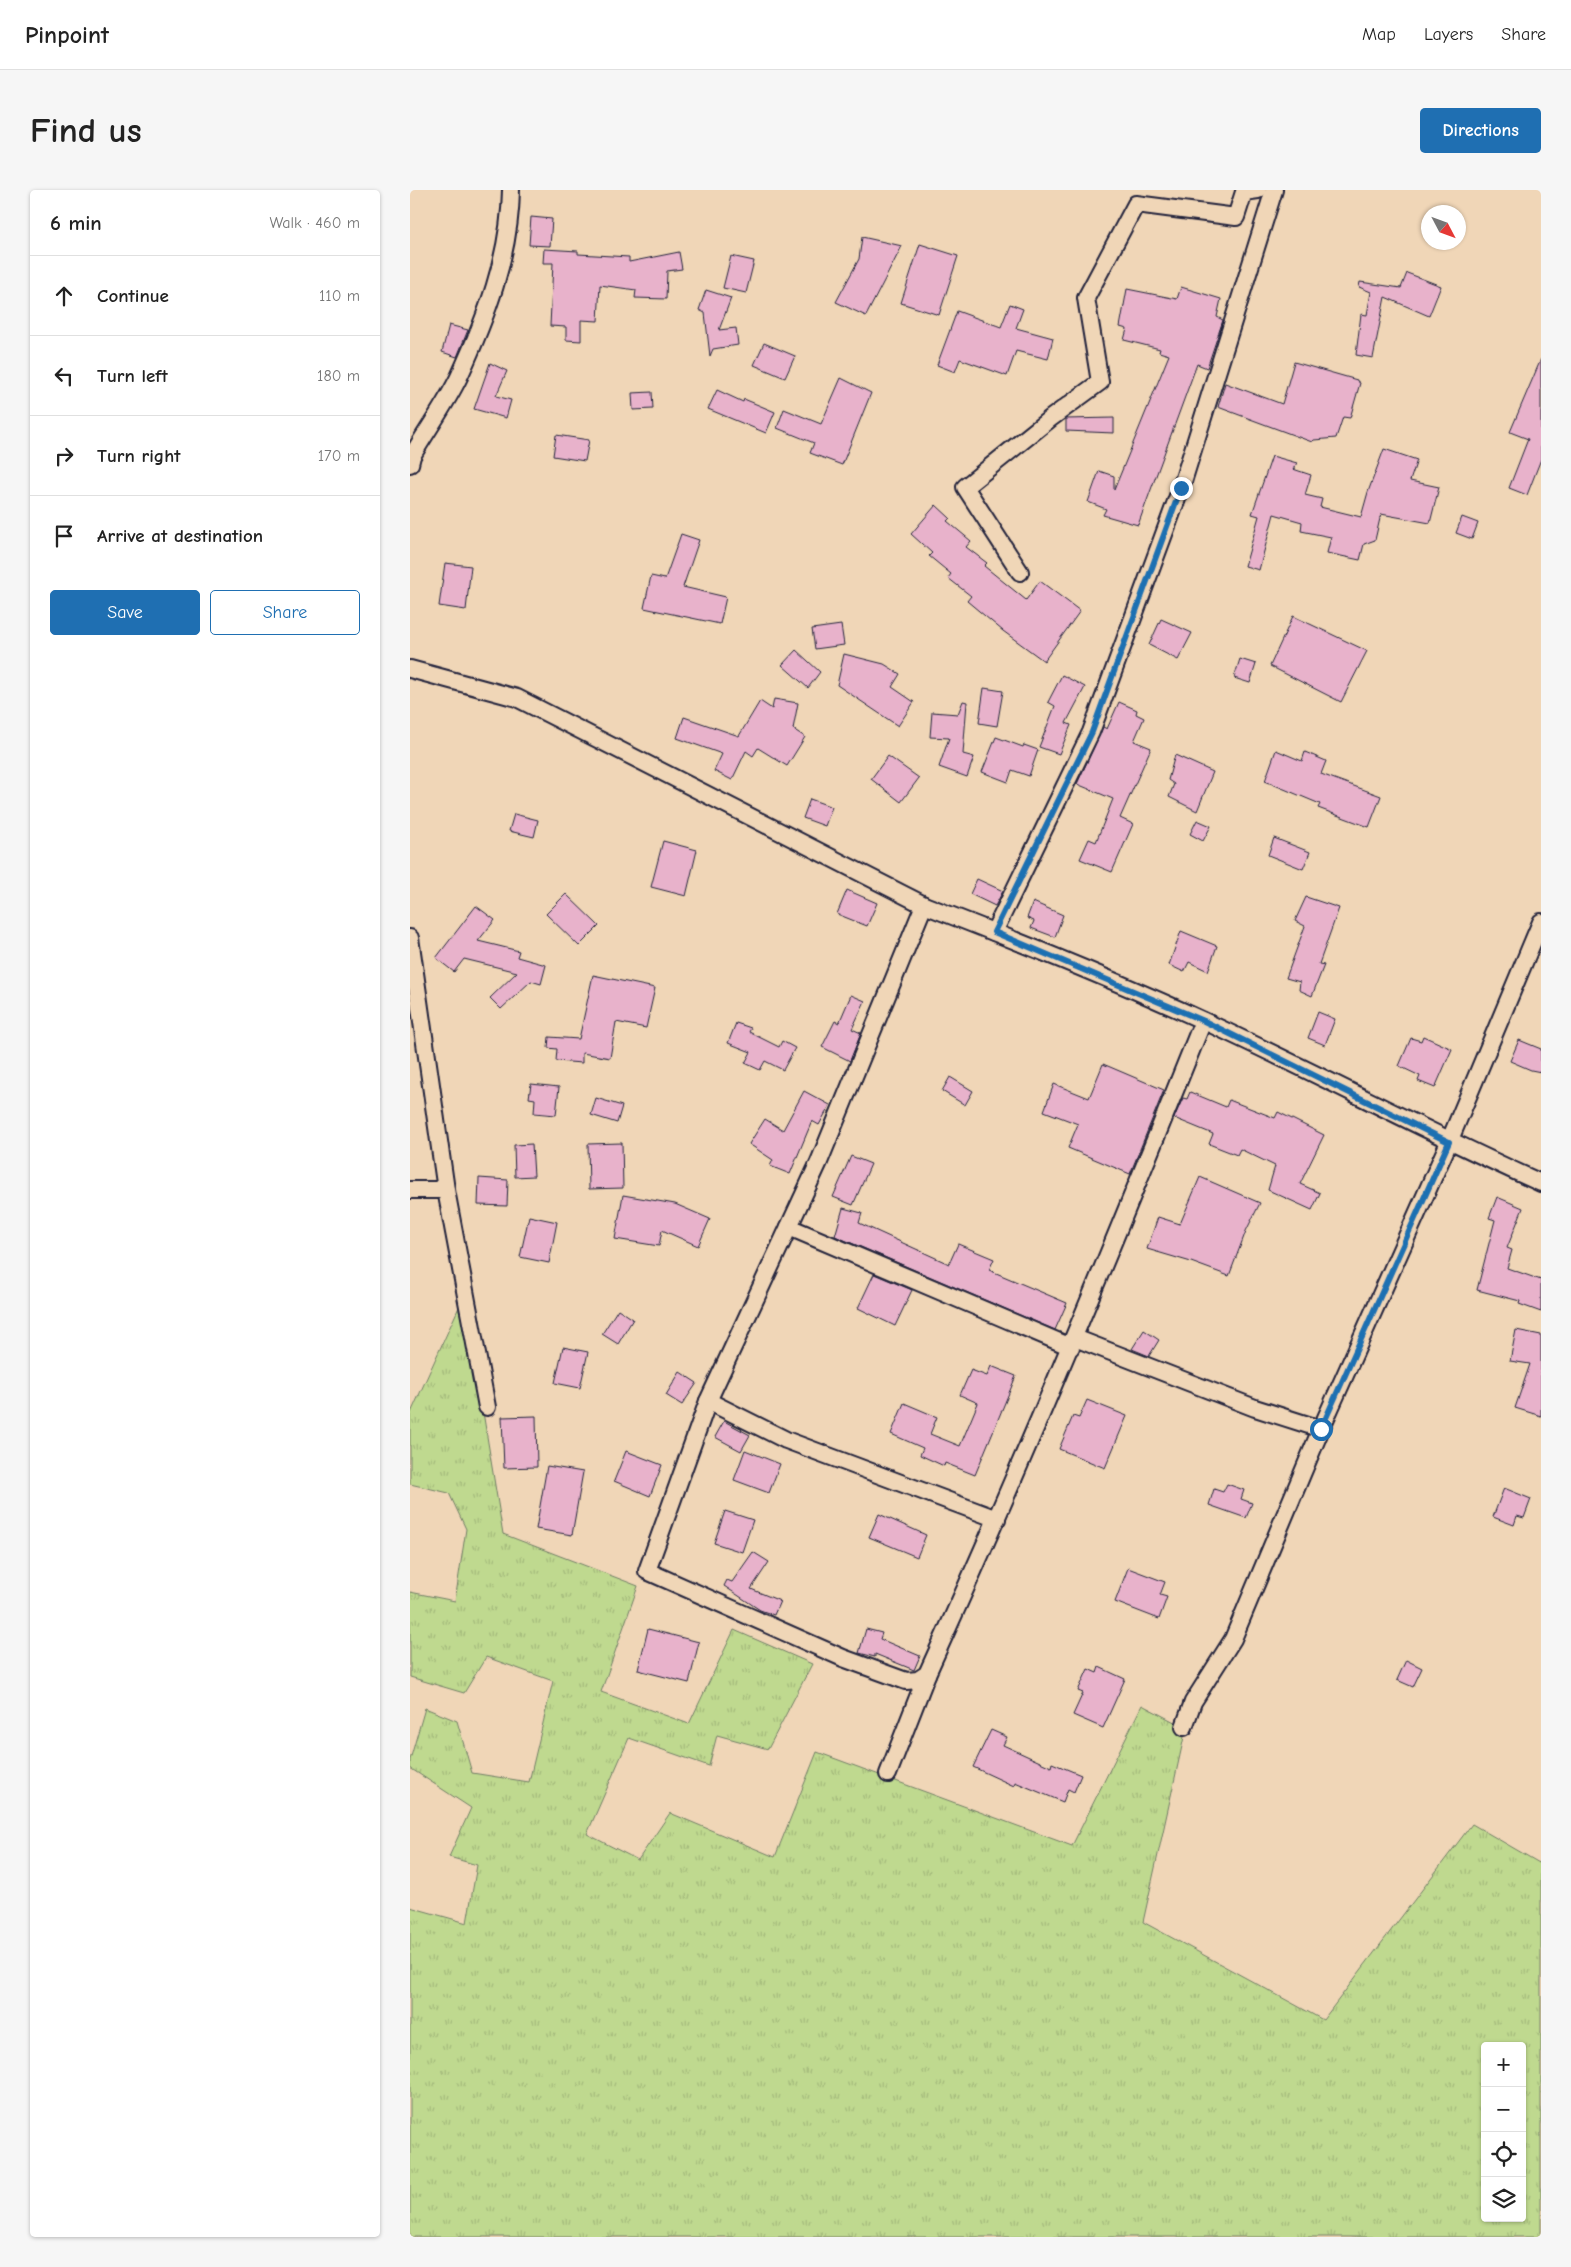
<!DOCTYPE html>
<meta charset="utf-8">
<style>
:root{--surface:#fff;--page:#f6f6f6;--text:#222;--muted:#767676;--line:#e0e0e0;--accent:#1f6fb2}
body{margin:0;font-family:"Comic Neue",sans-serif;background:var(--page);color:var(--text)}
.controls{position:absolute;right:15px;bottom:15px;display:grid;overflow:hidden;border-radius:5px;box-shadow:0 1px 4px #0004}
.controls button{width:45px;height:45px;display:grid;place-items:center;padding:0;border:0;border-bottom:1px solid var(--line);background:var(--surface);color:var(--text);font:25px sans-serif}
.compass{position:absolute;left:1011px;top:15px;width:45px;height:45px;border-radius:50%;background:var(--surface);box-shadow:0 1px 4px #0004;rotate:131deg}
.stop{position:absolute;width:15px;height:15px;margin:-11px;border:4px solid #1f6fb2;border-radius:50%;background:#fff}
.stop.end{background:#1f6fb2;border-color:#fff;box-shadow:0 1px 5px #0008}
.list{margin:0;padding:0;list-style:none}
h2{display:flex;justify-content:space-between;align-items:center;height:65px;margin:0;padding:0 20px;font-size:21px}
h2 small{font-size:16px;font-weight:400;color:var(--muted)}
.list li{display:grid;grid-template-columns:32px 1fr auto;gap:15px;align-items:center;box-sizing:border-box;height:80px;padding:0 20px;border-top:1px solid var(--line)}
.list b{display:block;font-size:19px;white-space:nowrap}
.list em{font-size:16px;font-style:normal;color:var(--muted)}
.actions{display:flex;gap:10px;padding:15px 20px}
.actions a{flex:1;padding:11px 0;border:1px solid var(--accent);border-radius:5px;text-align:center;font-size:18px;color:var(--accent)}
.actions .main{background:var(--accent);color:#fff}
.icon{flex:none;width:28px;height:28px;fill:none;stroke:currentColor;stroke-width:2;stroke-linecap:round;stroke-linejoin:round}
.map{position:relative;flex:none;width:1131px;height:2047px;overflow:hidden;border-radius:5px}
header{display:flex;align-items:center;gap:30px;box-sizing:border-box;height:70px;padding:0 25px;background:var(--surface);border-bottom:1px solid var(--line)}
header strong{font-size:24px}
nav{display:flex;gap:28px;margin-inline-start:auto;font-size:18px}
.intro{display:flex;align-items:center;justify-content:space-between;box-sizing:border-box;height:120px;padding:0 30px}
h1{margin:0;font-size:35px}
.button{padding:12px 22px;border-radius:5px;background:var(--accent);color:#fff;font-size:18px;font-weight:700}
main{display:flex;gap:30px;padding:0 30px}
aside{flex:1;background:var(--surface);border-radius:5px;box-shadow:0 1px 4px #0004}
.map>svg:first-child{display:block}
</style>
<header>
<strong>Pinpoint</strong>
<nav><a>Map</a><a>Layers</a><a>Share</a></nav>
</header>
<div class="intro"><h1>Find us</h1><a class="button">Directions</a></div>
<main>
<aside>
<h2>6 min<small>Walk · 460 m</small></h2>
<ul class="list">
<li><svg class="icon" aria-label="ahead" viewBox="0 0 24 24"><path d="M12 20V5M6 11l6-6 6 6"/></svg><div><b>Continue</b></div><em>110 m</em></li>
<li><svg class="icon" aria-label="left" viewBox="0 0 24 24"><path d="M17 20v-9H6M10 6l-5 5 5 5"/></svg><div><b>Turn left</b></div><em>180 m</em></li>
<li><svg class="icon" aria-label="right" viewBox="0 0 24 24"><path d="M7 20v-9h11M14 6l5 5-5 5"/></svg><div><b>Turn right</b></div><em>170 m</em></li>
<li><svg class="icon" aria-label="arrive" viewBox="0 0 24 24"><path d="M6 21V4h12l-3 4 3 4H6"/></svg><div><b>Arrive at destination</b></div></li>
</ul>
<div class="actions"><a class="main">Save</a><a>Share</a></div>
</aside>
<div class="map">
<svg width="1131" height="2047" viewBox="0 0 1131 2047">
<defs>
<pattern id="grass-tufts" width="24" height="20" patternUnits="userSpaceOnUse" patternTransform="scale(1.25)"><rect width="24" height="20" fill="#bfd98f"/><path d="M3 7l-1-3M5 7V3M7 7l1-3M15 17l-1-3M17 17v-4M19 17l1-3" fill="none" stroke="#a4ba7c"/></pattern>
</defs>
<rect width="100%" height="100%" fill="#f0d6b7"/>
<filter id="ink" filterUnits="userSpaceOnUse"><feTurbulence type="fractalNoise" baseFrequency=".02" numOctaves="2"/><feDisplacementMap in="SourceGraphic" scale="10" xChannelSelector="R" yChannelSelector="G"/><feConvolveMatrix kernelMatrix="1 2 1 2 8 2 1 2 1" color-interpolation-filters="sRGB"/></filter>
<g filter="url(#ink)">
<path fill="url(#grass-tufts)" stroke="#707e65" fill-rule="evenodd" d="M54 1106 93 1344 228 1396 191 1502 279 1534 324 1440 402 1474 358 1559 307 1545 299 1576 219 1548 177 1644 228 1670 260 1623 365 1667 407 1562 662 1656 732 1515 776 1538 733 1732 913 1830 1062 1634 1131 1674V2047H0V1717L57 1733 67 1675 39 1667 61 1618 0 1578V1570L15 1518 47 1531 62 1583 119 1592 143 1491 76 1467 54 1503 0 1487V1402L45 1411 56 1339 39 1303 0 1294V1225ZM1075 1856H1112V2028H1075Z"/>
<g fill="#e8b2cb" stroke="#22223b">
<polygon points="121,27 142,29 140,56 119,55"/>
<polygon points="452,47 492,56 456,126 426,112 449,69"/>
<polygon points="510,54 548,66 529,125 491,113"/>
<polygon points="134,59 168,61 168,64 219,67 219,72 269,62 272,79 257,81 256,109 225,108 226,100 190,95 188,131 171,130 171,151 156,150 156,137 140,136 143,73 133,73"/>
<polygon points="321,66 344,71 336,103 313,98"/>
<polygon points="997,83 1031,96 1019,126 975,107 963,168 946,165 951,124 957,125 961,102 949,97 950,92 991,98"/>
<polygon points="771,97 811,109 807,127 813,130 797,178 787,174 728,335 693,325 696,319 678,312 689,281 704,286 704,300 759,165 749,162 750,159 714,150 717,139 710,137 717,99 767,109"/>
<polygon points="296,100 321,108 309,140 326,138 328,155 303,159 300,166 295,123 289,120"/>
<polygon points="600,114 613,119 606,138 643,148 638,169 606,161 597,186 550,169 545,182 527,175 547,121 591,137"/>
<polygon points="39,135 58,140 47,167 32,162"/>
<polygon points="354,153 385,166 375,188 344,175"/>
<polygon points="1131,169 1131,269 1117,305 1099,298 1118,249 1100,242"/>
<polygon points="884,172 947,190 947,191 950,193 940,228 933,227 926,248 904,250 902,252 808,217 815,193 872,214"/>
<polygon points="80,173 97,181 86,206 101,210 96,228 64,219"/>
<polygon points="431,188 461,203 432,275 400,263 404,253 367,238 374,219 411,234"/>
<polygon points="307,200 333,212 334,209 365,222 356,243 298,219"/>
<polygon points="242,202 243,219 223,220 222,203"/>
<polygon points="704,228 704,243 656,241 656,229"/>
<polygon points="146,245 179,250 175,271 143,266"/>
<polygon points="974,259 1007,270 1000,291 1029,297 1020,333 971,324 965,350 954,354 950,370 917,363 921,347 891,341 892,332 864,324 849,380 835,376 849,326 842,324 862,266 887,273 883,279 901,285 895,305 912,309 910,317 951,327 958,302"/>
<polygon points="526,315 540,328 537,331 561,351 556,357 577,373 574,376 616,410 630,391 670,421 634,471 593,441 557,411 561,406 538,388 541,384 519,366 522,363 501,344"/>
<polygon points="1052,327 1068,333 1062,349 1046,343"/>
<polygon points="271,344 289,350 273,397 316,407 310,434 234,418 241,386 255,389"/>
<polygon points="35,373 61,376 56,420 29,416"/>
<polygon points="883,426 957,461 931,512 860,476"/>
<polygon points="751,429 782,443 768,470 739,455"/>
<polygon points="431,435 434,455 405,459 402,439"/>
<polygon points="386,460 410,482 398,498 372,475"/>
<polygon points="434,464 474,474 490,484 482,497 504,512 488,536 427,495"/>
<polygon points="830,469 846,474 840,493 824,488"/>
<polygon points="652,485 675,497 656,533 661,535 649,564 629,557 645,516 638,512"/>
<polygon points="574,498 593,501 587,536 569,533"/>
<polygon points="364,509 388,513 383,539 395,547 377,576 348,558 343,566 336,561 322,590 304,581 312,564 267,548 274,527 329,546 350,511 362,519"/>
<polygon points="553,511 557,512 553,564 564,567 557,587 529,577 539,548 520,547 522,522 548,524"/>
<polygon points="709,512 727,520 726,524 734,528 724,551 741,558 710,628 723,634 702,682 670,669 679,649 686,652 703,609 667,594 693,537 697,539"/>
<polygon points="586,547 613,557 614,555 628,560 619,586 602,580 598,592 572,582"/>
<polygon points="866,560 892,571 895,562 916,571 911,584 971,606 959,637 908,618 910,614 855,591"/>
<polygon points="765,565 803,582 787,621 759,607 764,594 758,590"/>
<polygon points="478,566 509,588 491,612 461,589"/>
<polygon points="400,609 422,617 415,636 393,628"/>
<polygon points="104,624 128,630 124,647 99,641"/>
<polygon points="787,630 801,636 793,651 780,644"/>
<polygon points="864,648 900,662 893,679 858,665"/>
<polygon points="253,651 287,660 276,706 241,697"/>
<polygon points="567,689 593,701 585,716 560,704"/>
<polygon points="437,700 467,713 457,736 427,724"/>
<polygon points="156,704 189,736 169,756 136,724"/>
<polygon points="896,707 929,718 909,774 914,775 902,806 889,800 890,792 876,788 895,736 885,731"/>
<polygon points="623,712 653,725 645,747 621,738 624,731 617,728"/>
<polygon points="66,716 85,730 68,751 109,761 107,767 136,775 131,794 121,791 91,819 80,808 107,782 54,769 44,782 26,768"/>
<polygon points="771,741 807,756 798,781 779,772 774,782 759,775"/>
<polygon points="183,785 245,798 236,838 206,832 200,868 172,863 172,873 146,871 147,859 138,858 139,847 169,849"/>
<polygon points="441,805 455,811 442,839 451,843 440,871 412,857 425,831 429,833"/>
<polygon points="908,822 925,829 915,855 898,848"/>
<polygon points="326,833 341,838 339,842 369,857 372,851 385,858 373,880 355,871 350,880 335,873 341,862 318,853"/>
<polygon points="1013,846 1042,859 1025,898 1008,891 1010,886 989,876 1001,848 1011,851"/>
<polygon points="1109,850 1131,859 1131,882 1121,880 1100,871"/>
<polygon points="693,874 754,900 720,984 658,958 668,934 634,921 644,894 679,908"/>
<polygon points="540,887 563,901 555,915 532,901"/>
<polygon points="121,894 149,897 146,925 124,923 125,909 119,908"/>
<polygon points="394,901 420,915 409,935 402,931 380,984 360,976 363,970 339,954 355,929 373,940"/>
<polygon points="780,902 816,917 819,910 865,928 868,922 914,945 890,994 910,1003 902,1020 858,1000 865,976 830,959 827,965 799,954 803,944 764,928 773,908 777,909"/>
<polygon points="186,908 212,916 207,933 181,925"/>
<polygon points="212,953 213,998 179,999 178,954"/>
<polygon points="122,954 124,986 105,987 104,955"/>
<polygon points="441,966 461,974 443,1015 423,1007"/>
<polygon points="790,987 850,1013 836,1041 819,1086 781,1072 737,1059 748,1027 770,1034"/>
<polygon points="69,988 98,990 97,1016 68,1015"/>
<polygon points="213,1005 265,1014 300,1029 288,1056 252,1040 249,1056 205,1049"/>
<polygon points="1087,1007 1113,1018 1097,1058 1102,1060 1097,1078 1131,1090 1131,1122 1109,1114 1110,1111 1067,1100 1085,1030 1079,1028"/>
<polygon points="433,1018 452,1023 449,1033 539,1074 548,1054 584,1069 579,1080 657,1113 645,1140 425,1046"/>
<polygon points="119,1026 147,1032 139,1073 110,1067"/>
<polygon points="464,1084 502,1100 485,1136 448,1118"/>
<polygon points="208,1119 223,1129 208,1154 192,1144"/>
<polygon points="734,1140 749,1150 739,1166 722,1159"/>
<polygon points="1106,1140 1131,1145 1131,1226 1105,1218 1120,1174 1100,1171"/>
<polygon points="153,1157 178,1162 170,1198 145,1193"/>
<polygon points="581,1176 606,1186 565,1285 535,1273 534,1276 510,1265 513,1258 481,1244 494,1213 527,1227 520,1244 550,1256 568,1213 550,1205 561,1180 577,1186"/>
<polygon points="270,1182 287,1193 272,1215 256,1205"/>
<polygon points="677,1210 717,1226 695,1278 649,1259 663,1226 669,1228"/>
<polygon points="126,1226 127,1277 94,1278 92,1227"/>
<polygon points="314,1231 340,1245 331,1261 305,1247"/>
<polygon points="335,1260 370,1274 359,1303 324,1290"/>
<polygon points="216,1261 252,1275 240,1306 204,1291"/>
<polygon points="137,1276 173,1282 162,1345 126,1339"/>
<polygon points="817,1294 834,1300 831,1309 842,1313 836,1328 799,1315 804,1299 813,1302"/>
<polygon points="1094,1298 1121,1309 1114,1328 1107,1326 1104,1335 1083,1327"/>
<polygon points="315,1321 343,1330 332,1362 304,1353"/>
<polygon points="469,1324 516,1345 507,1367 459,1347"/>
<polygon points="343,1362 359,1372 341,1399 370,1411 364,1425 350,1420 314,1396 317,1390 322,1392"/>
<polygon points="718,1378 755,1392 750,1405 757,1407 749,1429 705,1412"/>
<polygon points="238,1439 289,1452 279,1493 228,1480"/>
<polygon points="456,1439 472,1443 470,1449 510,1466 504,1480 465,1464 465,1467 449,1463"/>
<polygon points="996,1470 1012,1478 1003,1497 987,1490"/>
<polygon points="689,1477 715,1489 693,1538 663,1525 673,1503 668,1501 678,1479 687,1483"/>
<polygon points="581,1540 597,1547 593,1555 641,1577 642,1573 671,1585 664,1602 658,1599 653,1612 605,1592 604,1596 563,1577"/>
</g>
<g fill="none" stroke-linecap="round" stroke-linejoin="round">
<g stroke="#22223b" stroke-width="20">
<g id="minor">
<path d="M0 274 2 266C17 240 36 214 49 187 76 128 100 66 101 0"/>
<polyline points="610,382 555,297 641,228 690,192 676,108 726,14 826,27 834,2 848,0"/>
<path d="M0 479 107 508 514 715C608 751 702 789 794 831 907 883 1017 942 1131 993"/>
<polyline points="514,715 409,972 298,1211 376,1250 587,1329"/>
<polyline points="584,742 681,542 771,298 864,0"/>
<polyline points="0,748 36,1000 77,1217"/>
<polyline points="0,1000 36,1000"/>
<polyline points="379,1037 661,1157"/>
<polyline points="665,1148 845,1218 911,1239"/>
<path d="M298 1211 237 1381 433 1468 496 1491 508 1490 517 1484C615 1269 705 1050 793 831"/>
<polyline points="774,1537 783,1512 823,1449 911,1239 1039,952 1131,732"/>
<polyline points="478,1584 517,1484"/>
</g>
</g>
<use href="#minor" stroke="#f0d6b7" stroke-width="16"/>
</g>
</g>
<g fill="none" stroke-linecap="round" stroke-linejoin="round" filter="url(#ink)">
<polyline stroke="#1f6fb2" stroke-width="6" points="771,298 682,542 584,742 794,831 1039,952 911,1239"/>
</g>
</svg>
<div class="controls">
<button>+</button>
<button>−</button>
<button><svg class="icon" aria-label="locate" viewBox="0 0 24 24"><circle cx="12" cy="12" r="6"/><path d="M12 2v4M12 18v4M2 12h4M18 12h4"/></svg></button>
<button><svg class="icon" aria-label="layers" viewBox="0 0 24 24"><path d="M12 4l9 5-9 5-9-5zM3 14l9 5 9-5"/></svg></button>
</div>
<svg class="compass" viewBox="-18 -18 36 36"><path d="M0-13l5 13h-10z" fill="#e53935"/><path d="M0 13l5-13h-10z" fill="#767676"/></svg>
<div class="stop" style="left:911px;top:1239px"></div>
<div class="stop end" style="left:771px;top:298px"></div>
</div>
</main>
